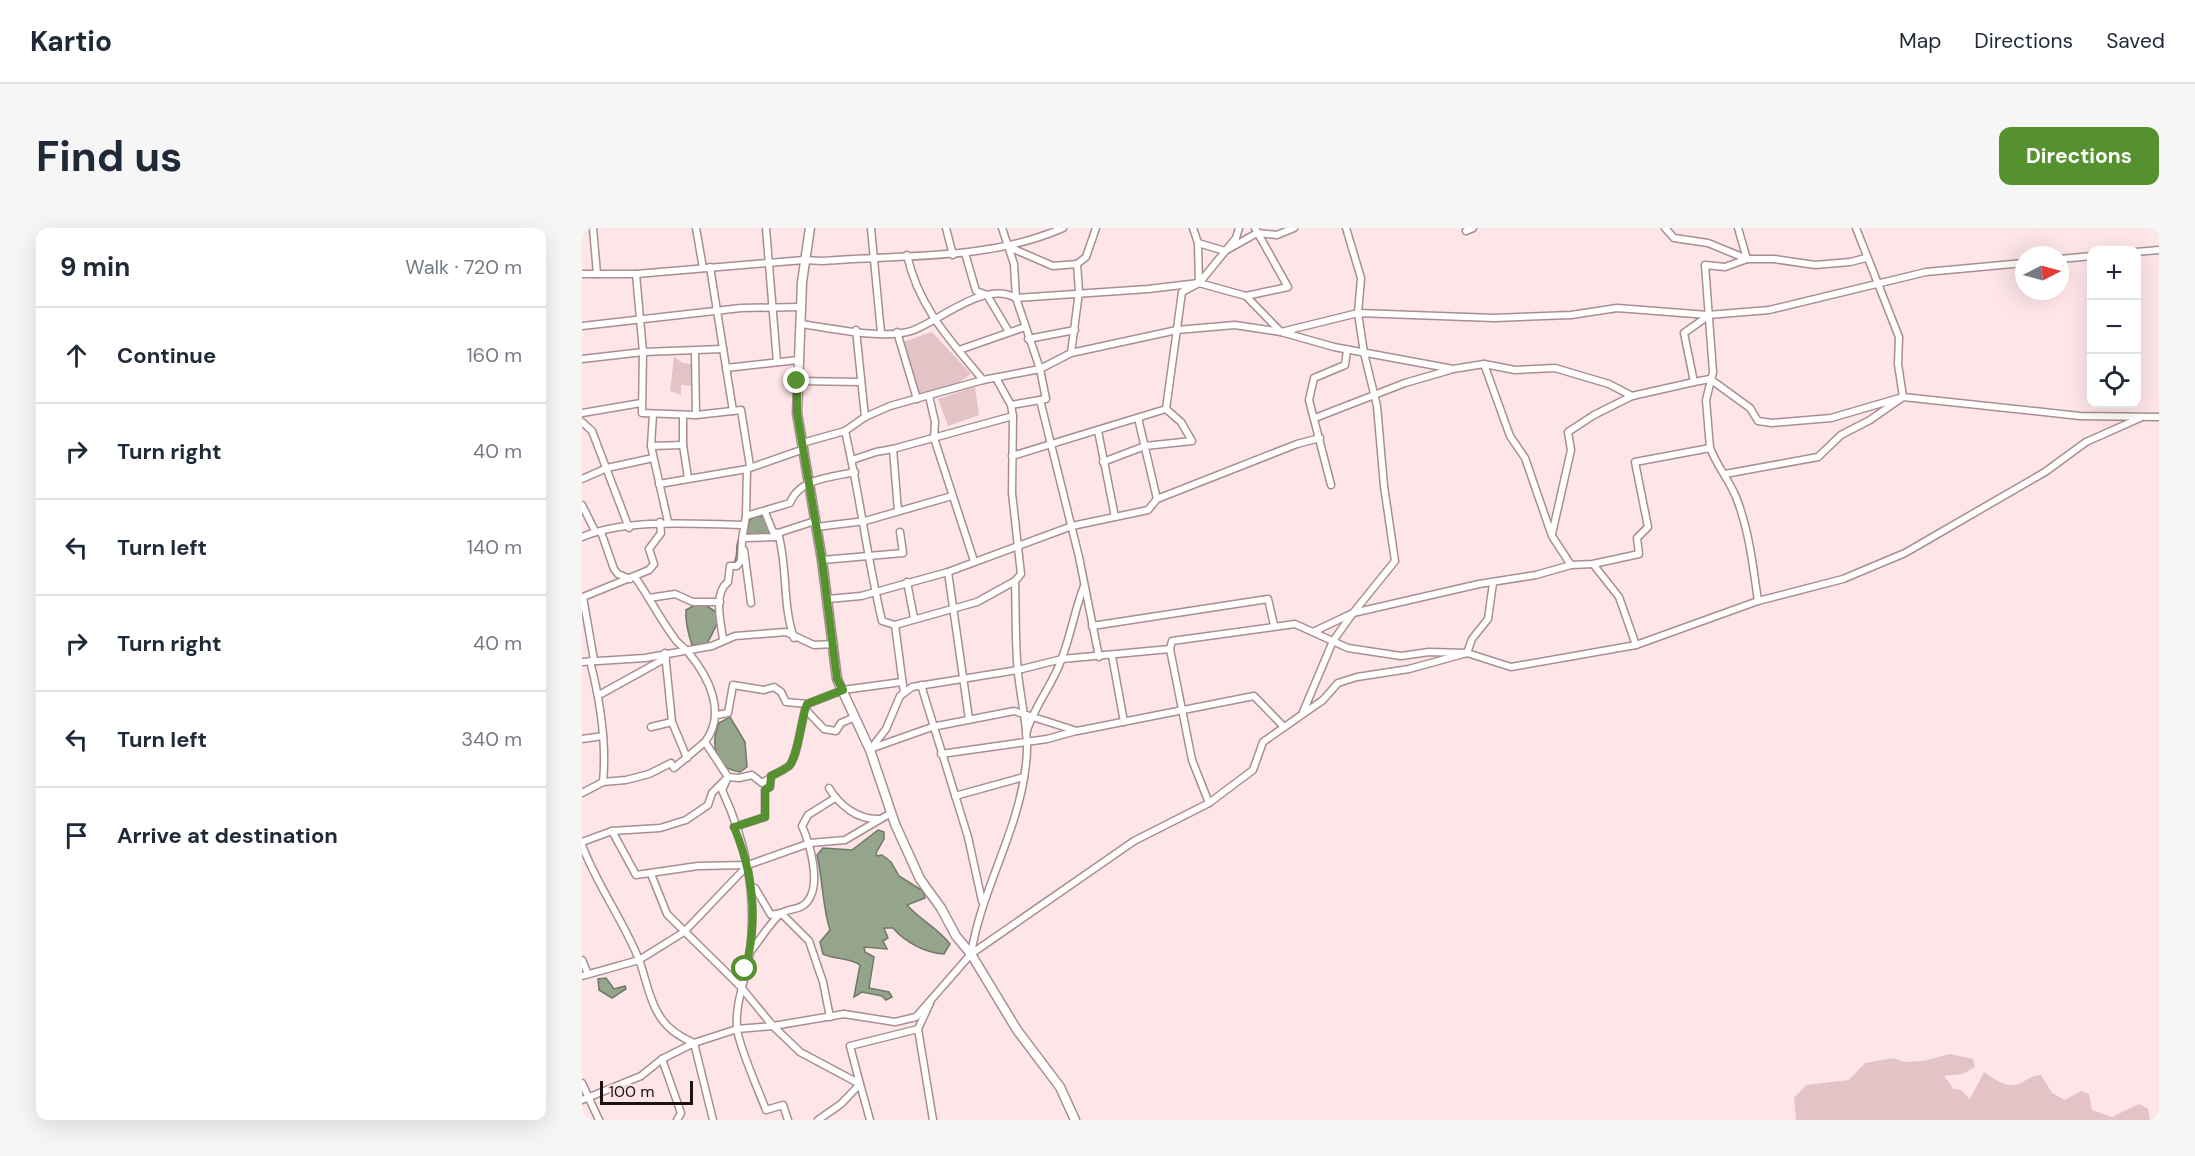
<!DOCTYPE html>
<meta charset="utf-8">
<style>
:root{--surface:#fff;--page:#f6f6f7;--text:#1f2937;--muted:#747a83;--line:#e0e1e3;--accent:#569130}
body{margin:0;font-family:"DM Sans",sans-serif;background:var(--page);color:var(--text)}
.controls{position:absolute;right:18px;top:18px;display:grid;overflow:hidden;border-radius:12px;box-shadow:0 6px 24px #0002}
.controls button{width:54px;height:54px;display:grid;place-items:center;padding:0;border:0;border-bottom:2px solid var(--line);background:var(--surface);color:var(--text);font:30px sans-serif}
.compass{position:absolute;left:1433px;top:18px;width:54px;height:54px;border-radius:50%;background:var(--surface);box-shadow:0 6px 24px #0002;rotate:84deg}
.scale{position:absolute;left:18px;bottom:15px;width:93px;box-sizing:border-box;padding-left:6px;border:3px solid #1c1214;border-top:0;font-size:16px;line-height:21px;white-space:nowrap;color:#1c1214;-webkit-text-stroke:4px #fde5e8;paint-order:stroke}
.stop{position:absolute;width:18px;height:18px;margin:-14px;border:4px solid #569130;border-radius:50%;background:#fff}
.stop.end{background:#569130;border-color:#fff;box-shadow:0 2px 6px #0008}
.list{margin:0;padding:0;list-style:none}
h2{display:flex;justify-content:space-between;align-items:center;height:78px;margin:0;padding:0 24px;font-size:26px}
h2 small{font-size:20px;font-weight:400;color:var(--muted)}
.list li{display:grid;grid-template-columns:39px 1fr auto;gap:18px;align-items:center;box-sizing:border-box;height:96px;padding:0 24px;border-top:2px solid var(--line)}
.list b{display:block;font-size:22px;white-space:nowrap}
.list em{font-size:20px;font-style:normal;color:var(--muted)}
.icon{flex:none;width:33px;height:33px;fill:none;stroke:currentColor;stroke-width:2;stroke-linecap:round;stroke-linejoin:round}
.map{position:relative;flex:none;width:1577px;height:892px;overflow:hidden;border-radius:12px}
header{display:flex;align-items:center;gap:36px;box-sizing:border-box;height:84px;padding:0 30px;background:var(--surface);border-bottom:2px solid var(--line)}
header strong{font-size:28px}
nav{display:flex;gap:33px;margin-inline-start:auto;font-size:21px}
.intro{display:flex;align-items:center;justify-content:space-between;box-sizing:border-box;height:144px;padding:0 36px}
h1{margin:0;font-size:42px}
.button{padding:15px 27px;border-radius:12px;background:var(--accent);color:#fff;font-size:21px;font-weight:700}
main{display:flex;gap:36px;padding:0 36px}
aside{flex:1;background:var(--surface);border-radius:12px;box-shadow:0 6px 24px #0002}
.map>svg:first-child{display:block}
</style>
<header>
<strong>Kartio</strong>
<nav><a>Map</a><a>Directions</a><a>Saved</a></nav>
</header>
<div class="intro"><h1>Find us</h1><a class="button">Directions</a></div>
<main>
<aside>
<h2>9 min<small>Walk · 720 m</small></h2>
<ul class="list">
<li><svg class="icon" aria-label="ahead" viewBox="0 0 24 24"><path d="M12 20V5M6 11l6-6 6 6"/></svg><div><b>Continue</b></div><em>160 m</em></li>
<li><svg class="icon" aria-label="right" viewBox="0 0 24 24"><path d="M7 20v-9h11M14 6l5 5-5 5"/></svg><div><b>Turn right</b></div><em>40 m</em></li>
<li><svg class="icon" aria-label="left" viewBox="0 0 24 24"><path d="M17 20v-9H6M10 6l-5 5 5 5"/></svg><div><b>Turn left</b></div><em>140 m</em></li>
<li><svg class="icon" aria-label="right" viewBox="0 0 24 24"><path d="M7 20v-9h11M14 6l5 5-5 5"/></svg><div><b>Turn right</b></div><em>40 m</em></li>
<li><svg class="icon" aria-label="left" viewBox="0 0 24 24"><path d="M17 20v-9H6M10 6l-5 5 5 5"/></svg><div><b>Turn left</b></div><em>340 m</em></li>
<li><svg class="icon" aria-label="arrive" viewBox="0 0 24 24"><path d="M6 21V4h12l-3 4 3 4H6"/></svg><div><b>Arrive at destination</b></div></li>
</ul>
</aside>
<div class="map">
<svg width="1577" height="892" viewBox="0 0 1577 892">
<rect width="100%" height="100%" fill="#fde5e8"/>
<g fill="#e4c3c7">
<polygon points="350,104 389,146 370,159 338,169 321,114"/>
<polygon points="92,129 101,135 111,136 111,158 99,157 99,167 88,163"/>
<polygon points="393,159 397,187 366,198 356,171"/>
<path d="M1368 826 1391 831 1393 839 1381 846 1362 848 1372 861 1379 862 1388 871 1402 844C1412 851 1425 861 1437 856 1446 852 1449 847 1459 847L1470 865 1483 872 1499 863 1507 866 1510 882 1530 889 1557 876 1566 881 1568 892H1214L1212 870 1224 857 1267 852 1283 835 1312 830 1322 834 1341 833Z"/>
</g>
<g fill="#94a58b" stroke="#707967" stroke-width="1.5">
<path d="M174 287 182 289 194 307 181 308 179 305 163 309 162 333 151 336C157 329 153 321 156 313 160 305 166 300 168 292Z"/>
<path d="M118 374 136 385V394L125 416 110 417C106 405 103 394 104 382Z"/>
<path d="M148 489 163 514 165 539 158 544C133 541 128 516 137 495Z"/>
<path d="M296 602 302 604V611L294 625 295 628 300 627 309 634 317 648 341 663 343 670 325 677C338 692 356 700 368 716L362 726C343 725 323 714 311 700H302L306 710 301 713 305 721 282 719 283 724 292 729 287 760 307 764 310 769 304 772 300 768 280 764 272 769 278 737C268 729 253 732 241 726L238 714 248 702C240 677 241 652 235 627L241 620 270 622Z"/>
<polygon points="24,750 32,761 43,758 44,761 30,770 17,762 16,751"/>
</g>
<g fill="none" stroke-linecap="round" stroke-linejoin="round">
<g stroke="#a98e91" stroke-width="9">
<g id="street">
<polyline points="11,0 15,46"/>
<polyline points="114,0 121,40"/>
<polyline points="184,0 195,134"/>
<polyline points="289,0 299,105"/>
<polyline points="364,0 371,27"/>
<polyline points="420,0 432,36 434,70 458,141 464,171 429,177"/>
<polyline points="1083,0 1092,10 1126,15 1165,31 1192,31 1233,37 1268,34 1284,30"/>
<polyline points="1156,0 1165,31"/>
<polyline points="884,3 891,0"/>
<polyline points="616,15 643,23 675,5 695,7 712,0"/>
<polyline points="427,19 471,38 495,36 497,64 489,125"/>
<polyline points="1554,24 1577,22"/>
<polyline points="383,25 394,63 405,67 427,104"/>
<path d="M325 27C337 80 368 112 401 152"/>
<polyline points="1478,31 1510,28"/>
<polyline points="495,36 504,29 514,0"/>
<polyline points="128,39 151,183"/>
<path d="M0 46H54L222 32 241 33C322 26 405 33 481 0"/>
<polyline points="54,46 61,124 60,185 114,187 159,182 168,238"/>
<polyline points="618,54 654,10 657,0"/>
<polyline points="664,68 706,59 673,0"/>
<path d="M219 96C249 100 301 112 329 103 358 93 402 52 434 70L566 61 617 55 664 68 699 104 752 119 871 141 902 136 933 142 973 140 1027 156 1050 168"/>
<polyline points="0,98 159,80 219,79"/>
<polyline points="274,102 283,189"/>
<polyline points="315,104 335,171"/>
<polyline points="446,111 493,102"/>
<polyline points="377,122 443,99"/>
<polyline points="113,124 114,187"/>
<polyline points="0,131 61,124 141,121"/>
<polyline points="902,136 928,208 943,230 970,308 989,337 1011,336 1057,326 1055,310 1066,299 1053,234 1128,220 1124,172 1131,144 1123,37 1143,39 1165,31"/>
<polyline points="144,140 216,132"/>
<polyline points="215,153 278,154"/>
<polyline points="1112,154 1128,151 1168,180 1176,193 1190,195 1249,190 1321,169 1316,136 1317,109 1274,0"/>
<polyline points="347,168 353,194 352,210 392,333"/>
<polyline points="458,172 497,329 517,429"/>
<polyline points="584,181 600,64 617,55 616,15 611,0"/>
<polyline points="0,185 59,175"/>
<polyline points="71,186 69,218 86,294"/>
<polyline points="101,187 101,217 106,250"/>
<polyline points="556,190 575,271"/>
<polyline points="733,190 823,155 868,142"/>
<polyline points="0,194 10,203 47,300"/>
<path d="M263 203C278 267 285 330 300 393L313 397 395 374 433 353"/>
<polyline points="516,203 533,289"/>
<polyline points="220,215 263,203 283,189 308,178 401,152 458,141 489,125 595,102 653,97 699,104 776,85 912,90 989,87 1035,80 1126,87 1187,82 1344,44 1442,35"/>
<polyline points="69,218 101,217"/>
<path d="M1128 220C1136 240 1146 250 1154 269 1167 302 1171 338 1176 373"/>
<polyline points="311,221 431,188"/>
<polyline points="430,228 584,181"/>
<polyline points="270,232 294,224 311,221 316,283"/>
<polyline points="521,234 563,218 610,213 599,194 584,181"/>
<polyline points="1143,246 1236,229 1259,207 1288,192 1321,169 1498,188 1577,189"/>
<polyline points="0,251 25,240 71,230"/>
<polyline points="77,256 165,241 222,221"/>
<polyline points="749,257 727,172 732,150 763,137 765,122"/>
<polyline points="0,277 13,303"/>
<path d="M183 284 191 304 196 305C206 339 200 376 212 410"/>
<path d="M164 288 208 275C217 250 251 249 273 244"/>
<polyline points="234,299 283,293 370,268"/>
<polyline points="19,304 32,341 36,346 48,351"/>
<polyline points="970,306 989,222 986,204 1012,187 1050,168 1112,154 1102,105 1126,88"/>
<path d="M0 309C46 290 113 296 162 297"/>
<polyline points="160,312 164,288 165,241"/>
<polyline points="162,322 169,375"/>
<polyline points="240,332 321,325 318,304"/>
<polyline points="1011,336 1037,369 1054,417"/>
<polyline points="366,344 387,491"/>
<path d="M53 349C67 369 78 391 93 411 96 416 102 419 106 424 127 449 145 485 123 514L146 549 140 562C164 614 175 665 168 723 165 749 153 772 155 800 156 817 177 863 184 882L201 877 206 892"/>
<polyline points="325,354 332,390"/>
<polyline points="67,370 93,366 111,374 138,374"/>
<polyline points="246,371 279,368 366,344 490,298 566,282 575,271 715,216 738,210"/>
<polyline points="313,397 322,465"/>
<polyline points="510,398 686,371 692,397"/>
<polyline points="731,404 771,385 813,333 802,258 795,178 782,125 776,85 779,50 764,0"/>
<path d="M141 411C139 395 131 365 146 354L148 338H155L159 333 160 313 162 310 194 309 196 305 233 293"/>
<polyline points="588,421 610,532 627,575"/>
<polyline points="83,425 90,494 105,530"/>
<polyline points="530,428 542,494"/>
<polyline points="12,432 1,369 67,342 72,336 67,321 79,305 78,294"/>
<path d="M8 433C18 472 25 513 21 554"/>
<polyline points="0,434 63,430 130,418 153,408 204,404 232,417 252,416"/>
<polyline points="339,457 386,609 400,673"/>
<polyline points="17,467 84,430"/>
<polyline points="223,481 242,501 254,503 259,495 273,489"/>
<polyline points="721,484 751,413 771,385 897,356 954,347 989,337"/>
<polyline points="135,487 146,485 151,457 182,462 192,459 199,464 204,474 225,476 261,462 320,454"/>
<polyline points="69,499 90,494"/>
<path d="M444 506C451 479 471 457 480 430 489 406 493 381 502 358"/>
<polyline points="0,511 21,508"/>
<polyline points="288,521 350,499 432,483 495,503 672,468 702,499"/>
<polyline points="288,522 304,501 318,468 330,459 436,442 480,431 588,421 590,413 713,396 766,420 819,428 847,424 885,425 929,439 1054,417 1176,373 1261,351 1323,325 1463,244 1504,214 1558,190"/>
<polyline points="359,526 465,511 494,503"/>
<path d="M247 560C258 578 276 592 297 591"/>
<polyline points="0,565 21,554 44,552 67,546 89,535 92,540 123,514"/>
<polyline points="373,568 442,549"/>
<path d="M152 599 183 589V562L188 559 189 548C195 545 202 542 207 538 216 529 219 491 225 476"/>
<polyline points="30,603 54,647 116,638 166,637 228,615 263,612 309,585"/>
<polyline points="0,614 30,603 78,600 104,592 126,577 130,565 146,549 157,550 170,547 180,555 188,550"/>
<path d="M0 617C14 655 39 689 55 727 64 747 65 768 77 787 85 801 98 809 112 815"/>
<polyline points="69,646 85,686 158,758 191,798 218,824 278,856 288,892"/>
<polyline points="173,660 189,687 199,685 227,713 241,754 248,789"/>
<path d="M168 724C176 715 191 690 200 685 208 680 219 682 225 674 240 657 228 616 220 598L226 587 253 570"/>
<path d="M389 726C400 659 437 603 444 536 448 507 439 475 436 445 433 415 434 383 433 353L439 346 430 265 431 188 429 177 414 150"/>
<polyline points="0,732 6,746"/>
<polyline points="0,748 57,732 102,704 166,637"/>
<polyline points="336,801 351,892"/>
<polyline points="112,815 131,892"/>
<polyline points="80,831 99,885 95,892"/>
<polyline points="0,855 17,892"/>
<polyline points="0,872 59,848 80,831 112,815 155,801 191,798 262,786 313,794 334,789 389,726 552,613 627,575 671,542 681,514 741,472 756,455 775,449 827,441 885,425 890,411 906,391 911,355"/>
<polyline points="236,892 259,876 278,856 268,818 336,801 348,775"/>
</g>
</g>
<g stroke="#a98e91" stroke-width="11">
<polyline id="secondary" points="228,0 220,54 215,185 240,332 255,451 288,522 313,596 338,651 359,680 374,708 389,726 435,802 478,859 493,892"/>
</g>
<use href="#street" stroke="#fff" stroke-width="6"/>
<use href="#secondary" stroke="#fff" stroke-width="8"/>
</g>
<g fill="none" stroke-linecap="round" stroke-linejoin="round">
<path stroke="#569130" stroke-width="8" d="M163 741C177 693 171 645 152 599L183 589V562L188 559 189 548C195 545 202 542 207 538 216 529 219 491 225 476L261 462 255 451 240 332 215 185V153"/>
</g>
</svg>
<div class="controls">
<button>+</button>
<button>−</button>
<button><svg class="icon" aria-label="locate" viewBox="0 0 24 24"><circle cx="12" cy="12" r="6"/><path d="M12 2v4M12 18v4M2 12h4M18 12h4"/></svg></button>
</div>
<svg class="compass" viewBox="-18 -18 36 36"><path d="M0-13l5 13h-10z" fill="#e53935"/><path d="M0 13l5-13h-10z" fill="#747a83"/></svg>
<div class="scale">100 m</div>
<div class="stop" style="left:163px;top:741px"></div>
<div class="stop end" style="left:215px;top:153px"></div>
</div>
</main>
